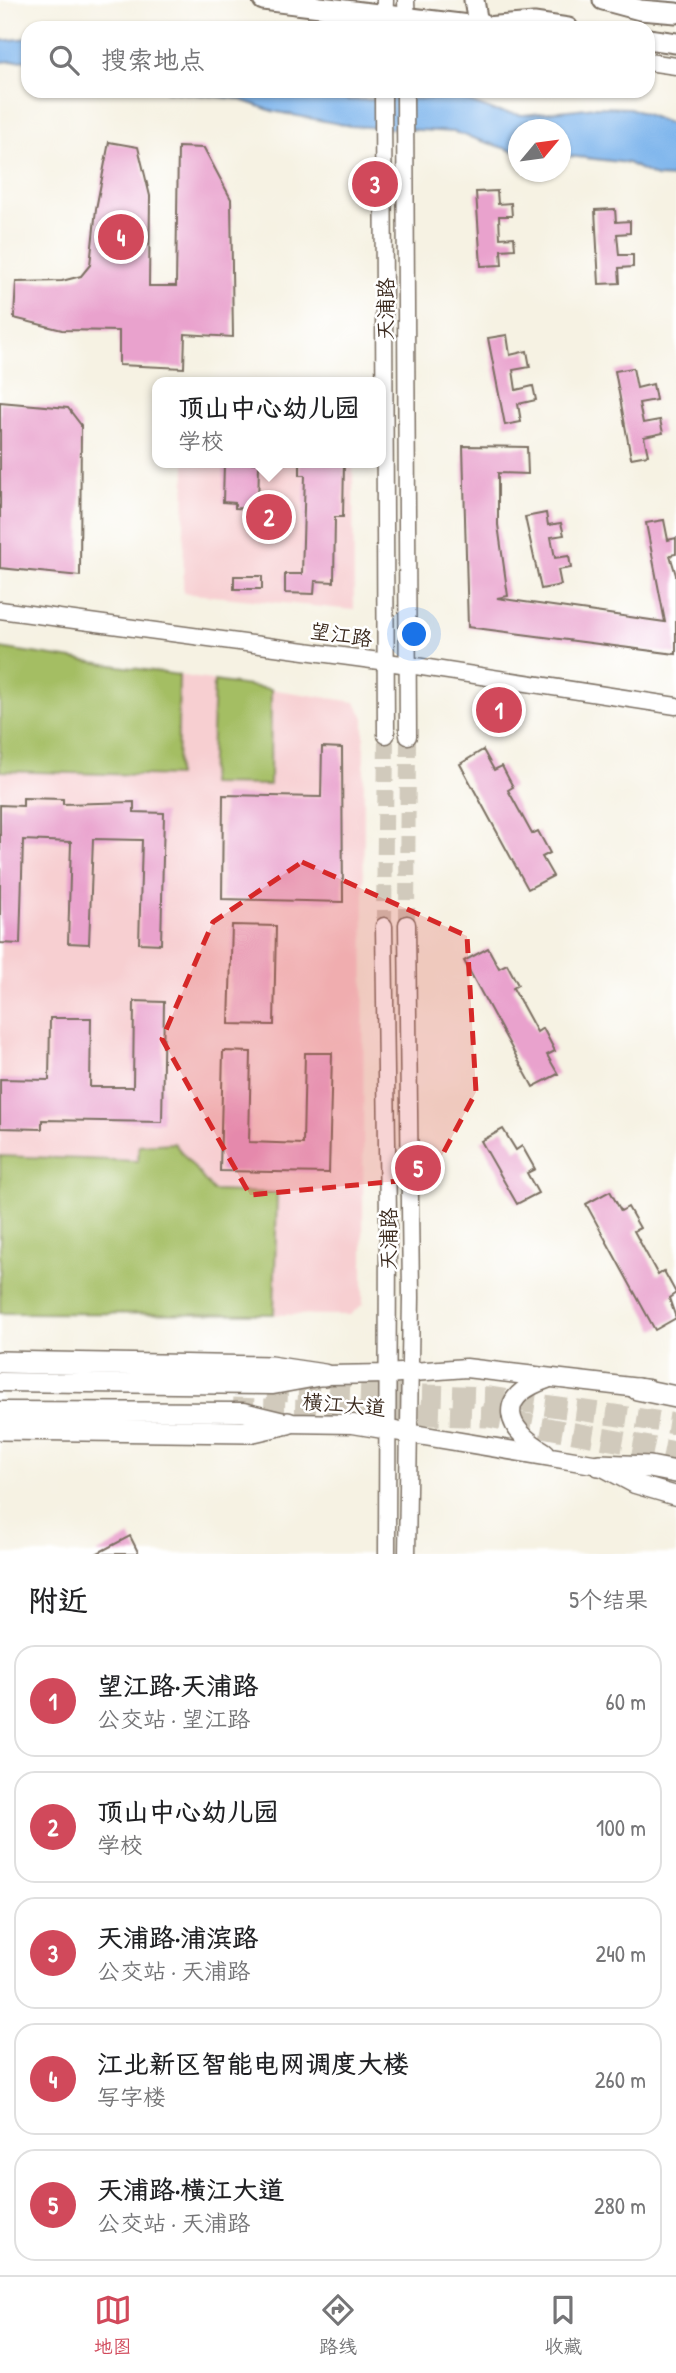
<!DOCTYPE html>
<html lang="zh">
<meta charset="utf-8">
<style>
:root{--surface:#fff;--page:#f6f6f6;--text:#202124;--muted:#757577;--line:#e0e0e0;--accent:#d1495b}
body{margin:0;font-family:"Patrick Hand","LXGW WenKai TC",sans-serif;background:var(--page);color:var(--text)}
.compass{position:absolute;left:508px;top:119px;width:63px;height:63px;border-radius:50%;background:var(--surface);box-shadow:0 2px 5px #0004;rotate:61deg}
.you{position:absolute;left:415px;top:635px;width:24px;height:24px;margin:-18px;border:5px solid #fff;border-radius:50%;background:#1a73e8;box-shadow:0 0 0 10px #1a73e833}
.badge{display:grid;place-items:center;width:46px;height:46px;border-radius:50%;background:var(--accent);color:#fff;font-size:23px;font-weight:700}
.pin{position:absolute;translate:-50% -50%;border:4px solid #fff;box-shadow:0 2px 7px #0006}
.popup{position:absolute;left:152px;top:377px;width:234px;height:91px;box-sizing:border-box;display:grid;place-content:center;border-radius:14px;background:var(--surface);filter:drop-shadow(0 2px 5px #0005);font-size:23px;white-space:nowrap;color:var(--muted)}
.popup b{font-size:26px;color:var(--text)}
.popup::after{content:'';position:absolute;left:50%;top:100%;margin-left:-14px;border:14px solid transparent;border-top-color:var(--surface)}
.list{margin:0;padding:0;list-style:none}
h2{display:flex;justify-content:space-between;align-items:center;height:91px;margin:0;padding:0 28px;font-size:30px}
h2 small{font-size:23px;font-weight:400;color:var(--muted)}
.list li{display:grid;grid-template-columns:46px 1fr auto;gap:21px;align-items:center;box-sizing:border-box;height:112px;margin:0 14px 14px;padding:0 14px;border:2px solid var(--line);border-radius:21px}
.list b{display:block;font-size:26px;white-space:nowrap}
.list p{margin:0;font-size:23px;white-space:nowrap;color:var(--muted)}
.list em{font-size:23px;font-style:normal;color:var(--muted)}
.icon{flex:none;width:38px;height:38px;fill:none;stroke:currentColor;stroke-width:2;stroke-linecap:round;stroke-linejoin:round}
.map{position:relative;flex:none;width:676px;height:1554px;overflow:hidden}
.search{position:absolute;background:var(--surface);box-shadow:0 2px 5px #0004;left:21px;right:21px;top:21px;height:77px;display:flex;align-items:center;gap:18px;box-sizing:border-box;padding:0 24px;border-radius:21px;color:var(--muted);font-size:26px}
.sheet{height:721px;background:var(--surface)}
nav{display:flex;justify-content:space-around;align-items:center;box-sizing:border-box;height:98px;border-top:2px solid var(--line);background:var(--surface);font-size:19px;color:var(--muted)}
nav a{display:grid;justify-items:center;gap:4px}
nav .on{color:var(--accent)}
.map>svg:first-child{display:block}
</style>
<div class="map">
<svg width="676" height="1554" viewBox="0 0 676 1554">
<rect width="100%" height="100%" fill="#fff"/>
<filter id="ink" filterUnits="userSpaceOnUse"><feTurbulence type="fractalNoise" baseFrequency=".0143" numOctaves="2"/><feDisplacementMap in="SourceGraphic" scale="14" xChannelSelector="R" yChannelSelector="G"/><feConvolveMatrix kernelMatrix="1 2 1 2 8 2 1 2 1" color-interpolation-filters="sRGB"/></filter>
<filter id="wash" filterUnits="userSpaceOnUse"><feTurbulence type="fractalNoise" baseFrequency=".00686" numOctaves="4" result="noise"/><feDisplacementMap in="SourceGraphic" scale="28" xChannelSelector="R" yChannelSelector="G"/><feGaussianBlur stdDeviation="1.57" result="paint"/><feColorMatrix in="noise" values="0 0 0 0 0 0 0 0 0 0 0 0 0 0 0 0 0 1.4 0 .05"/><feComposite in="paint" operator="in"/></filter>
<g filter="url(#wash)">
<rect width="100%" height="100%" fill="#f6f2e3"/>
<g fill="#f7cfd1">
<polygon points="185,463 353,463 354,610 183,593"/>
<polygon points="0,648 355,702 364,717 363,1304 350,1315 0,1313"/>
</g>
<g fill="#a4be64" stroke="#707441" stroke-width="2">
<polygon points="0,648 179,675 177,776 0,771"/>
<polygon points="214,681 271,689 270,785 210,784"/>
<polygon points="174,1143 213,1191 277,1193 274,1314 0,1313 0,1156 138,1161 139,1145"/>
</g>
<g fill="#7cb4ec" stroke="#5c6f85" stroke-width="2">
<polygon points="28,38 28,60 0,62 0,41"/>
<polygon points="165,91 329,91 348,100 460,98 494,111 523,115 595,107 630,108 676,126 676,178 656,177 628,163 561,155 560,130 518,130 518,152 516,152 454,132 350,126 272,111 239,99"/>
</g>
<g id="blocks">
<g fill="#e9a2cd">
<polygon points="109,142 138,147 150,196 149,286 176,286 178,147 204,148 231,199 233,337 185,334 184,368 119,365 119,331 62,330 14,318 16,282 62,281 81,276 90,265 96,209"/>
<polygon points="497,191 498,204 511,203 512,216 499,216 500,238 514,237 515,249 501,250 502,265 481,266 476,192"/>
<polygon points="615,209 616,222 630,221 630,233 617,234 619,255 633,255 633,267 619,268 620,283 599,284 595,210"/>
<polygon points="507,335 510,355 527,351 530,367 513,370 516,390 533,386 536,400 518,404 521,422 505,425 488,338"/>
<polygon points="633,368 637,388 653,384 656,400 639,403 643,423 660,420 663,433 644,437 648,455 631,458 615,371"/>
<polygon points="0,402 68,408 81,425 80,576 0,568"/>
<polygon points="463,446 527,447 528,474 498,473 498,525 508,596 497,598 665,622 646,523 664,520 668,540 676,538 676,554 670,555 676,575 676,654 468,627"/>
<polygon points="224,463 259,463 258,509 235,508 235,503 223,502"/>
<polygon points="300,463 344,463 343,517 335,517 334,582 315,581 314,594 285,593 285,574 302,574 305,475 300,475"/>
<polygon points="546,513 548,525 561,523 564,535 551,537 555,558 569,556 571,568 558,570 561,585 541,589 525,517"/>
<rect x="234" y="576" width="28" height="13"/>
<polygon points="322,747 342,748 343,902 222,899 223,795 321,797"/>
<polygon points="483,750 494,770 502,766 513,787 508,790 532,834 538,831 550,853 542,857 553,876 528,889 460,764"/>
<polygon points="23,798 63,799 63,804 134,802 134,812 164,813 161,944 139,943 142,840 93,839 89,944 68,943 71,842 23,840 20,944 0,943 0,805 23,806"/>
<polygon points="232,925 276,926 274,1025 229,1024"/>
<polygon points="488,948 499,968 507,964 518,985 513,988 537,1032 543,1028 555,1051 547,1055 558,1074 533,1087 464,961"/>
<polygon points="134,1001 164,1002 162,1122 42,1120 42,1129 0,1128 0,1079 49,1080 50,1018 91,1018 90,1087 133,1087"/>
<polygon points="223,1051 251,1052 249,1142 303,1144 305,1053 332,1053 329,1173 220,1171"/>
<polygon points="503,1129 516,1150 522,1146 535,1169 527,1173 538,1193 517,1204 481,1141"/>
<polygon points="610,1191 621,1211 628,1207 640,1228 634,1231 658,1275 664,1271 676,1293 669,1298 676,1318 655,1330 586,1204"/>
<polygon points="130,1536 139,1554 96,1554"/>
</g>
</g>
</g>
<g filter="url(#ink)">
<use href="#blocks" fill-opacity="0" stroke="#7c7063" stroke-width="2"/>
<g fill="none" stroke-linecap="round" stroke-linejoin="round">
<g stroke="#d1cabc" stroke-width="16" stroke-dasharray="16 8" stroke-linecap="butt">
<polyline points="407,924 408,736"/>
<polyline points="384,926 386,735"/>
</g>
<g stroke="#d1cabc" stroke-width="21" stroke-dasharray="21 10" stroke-linecap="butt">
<polyline points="267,1390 489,1397 676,1424"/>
<polyline points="233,1408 489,1417 676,1452"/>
</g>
<g stroke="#7c7063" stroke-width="19">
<g id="tertiary">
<polyline points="406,0 407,28"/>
<polyline points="384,28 385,0"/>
<polyline points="648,62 676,66"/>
<polyline points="383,91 386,735"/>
<polyline points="405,91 408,736"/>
<polyline points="0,610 409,665 676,706"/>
<polyline points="384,926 388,1218 387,1554"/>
<polyline points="407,1554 411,1297 407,924"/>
</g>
</g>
<g stroke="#7c7063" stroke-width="21">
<g id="secondary">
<polyline points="0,1382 273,1385 328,1375 387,1374 466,1368 648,1389"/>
<polyline points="0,1411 243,1412 288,1423 353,1424 599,1465 635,1484 676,1496"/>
<path d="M545 1452C504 1428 495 1397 547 1379"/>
</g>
</g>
<g stroke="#7c7063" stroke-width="23">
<g id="primary">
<polyline points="263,0 485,27 534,23 568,28"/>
<polyline points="474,0 477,18 485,27"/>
<polyline points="603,0 640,10 676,13"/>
<polyline points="648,39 676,43"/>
</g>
</g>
<g stroke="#7c7063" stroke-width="24">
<g id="trunk">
<polyline points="0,1362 270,1367 324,1375"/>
<polyline points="637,1389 676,1397"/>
<polyline points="0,1429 249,1432 288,1423"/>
<polyline points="599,1465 650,1467 676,1472"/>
</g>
</g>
<use href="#tertiary" stroke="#fff" stroke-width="16"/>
<use href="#secondary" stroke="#fff" stroke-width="18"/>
<use href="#primary" stroke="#fff" stroke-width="19"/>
<use href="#trunk" stroke="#fff" stroke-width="21"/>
</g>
</g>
<path fill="#d62828" fill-opacity="0.2" stroke="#d62828" stroke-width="5" stroke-dasharray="14 9" stroke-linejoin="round" d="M302 862 467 936 476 1092 430 1178 250 1195 162 1039 213 922Z"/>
<g text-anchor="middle" stroke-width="5" stroke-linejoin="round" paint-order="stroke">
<g font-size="21" fill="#3b2a1e" stroke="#fff">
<text transform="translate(386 309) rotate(-90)" y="7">天浦路</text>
<text transform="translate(341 635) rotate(8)" y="7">望江路</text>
<text transform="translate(389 1239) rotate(-90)" y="7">天浦路</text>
<text transform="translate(344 1405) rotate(5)" y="7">横江大道</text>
</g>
</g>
</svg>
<svg class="compass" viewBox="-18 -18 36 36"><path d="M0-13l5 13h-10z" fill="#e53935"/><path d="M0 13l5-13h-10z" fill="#757577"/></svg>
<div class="you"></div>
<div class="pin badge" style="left:499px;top:710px">1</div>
<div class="pin badge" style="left:269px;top:517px">2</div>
<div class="popup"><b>顶山中心幼儿园</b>学校</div>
<div class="pin badge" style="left:375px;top:184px">3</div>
<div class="pin badge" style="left:121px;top:237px">4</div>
<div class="pin badge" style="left:418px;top:1168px">5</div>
<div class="search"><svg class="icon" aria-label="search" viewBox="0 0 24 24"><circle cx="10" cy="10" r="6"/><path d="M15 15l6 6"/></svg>搜索地点</div>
</div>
<section class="sheet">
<h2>附近<small>5个结果</small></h2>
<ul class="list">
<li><span class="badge">1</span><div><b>望江路·天浦路</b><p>公交站 · 望江路</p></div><em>60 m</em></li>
<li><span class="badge">2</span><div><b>顶山中心幼儿园</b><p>学校</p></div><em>100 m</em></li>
<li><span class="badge">3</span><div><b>天浦路·浦滨路</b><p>公交站 · 天浦路</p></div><em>240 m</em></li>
<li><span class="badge">4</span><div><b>江北新区智能电网调度大楼</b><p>写字楼</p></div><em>260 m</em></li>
<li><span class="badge">5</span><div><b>天浦路·横江大道</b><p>公交站 · 天浦路</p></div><em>280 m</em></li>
</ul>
</section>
<nav>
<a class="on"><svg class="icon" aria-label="map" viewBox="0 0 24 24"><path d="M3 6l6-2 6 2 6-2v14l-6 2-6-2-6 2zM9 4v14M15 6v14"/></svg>地图</a>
<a><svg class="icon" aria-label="directions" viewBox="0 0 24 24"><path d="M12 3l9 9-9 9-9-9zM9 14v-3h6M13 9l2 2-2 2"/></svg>路线</a>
<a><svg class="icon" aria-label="saved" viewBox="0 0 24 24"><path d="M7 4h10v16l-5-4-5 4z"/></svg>收藏</a>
</nav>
